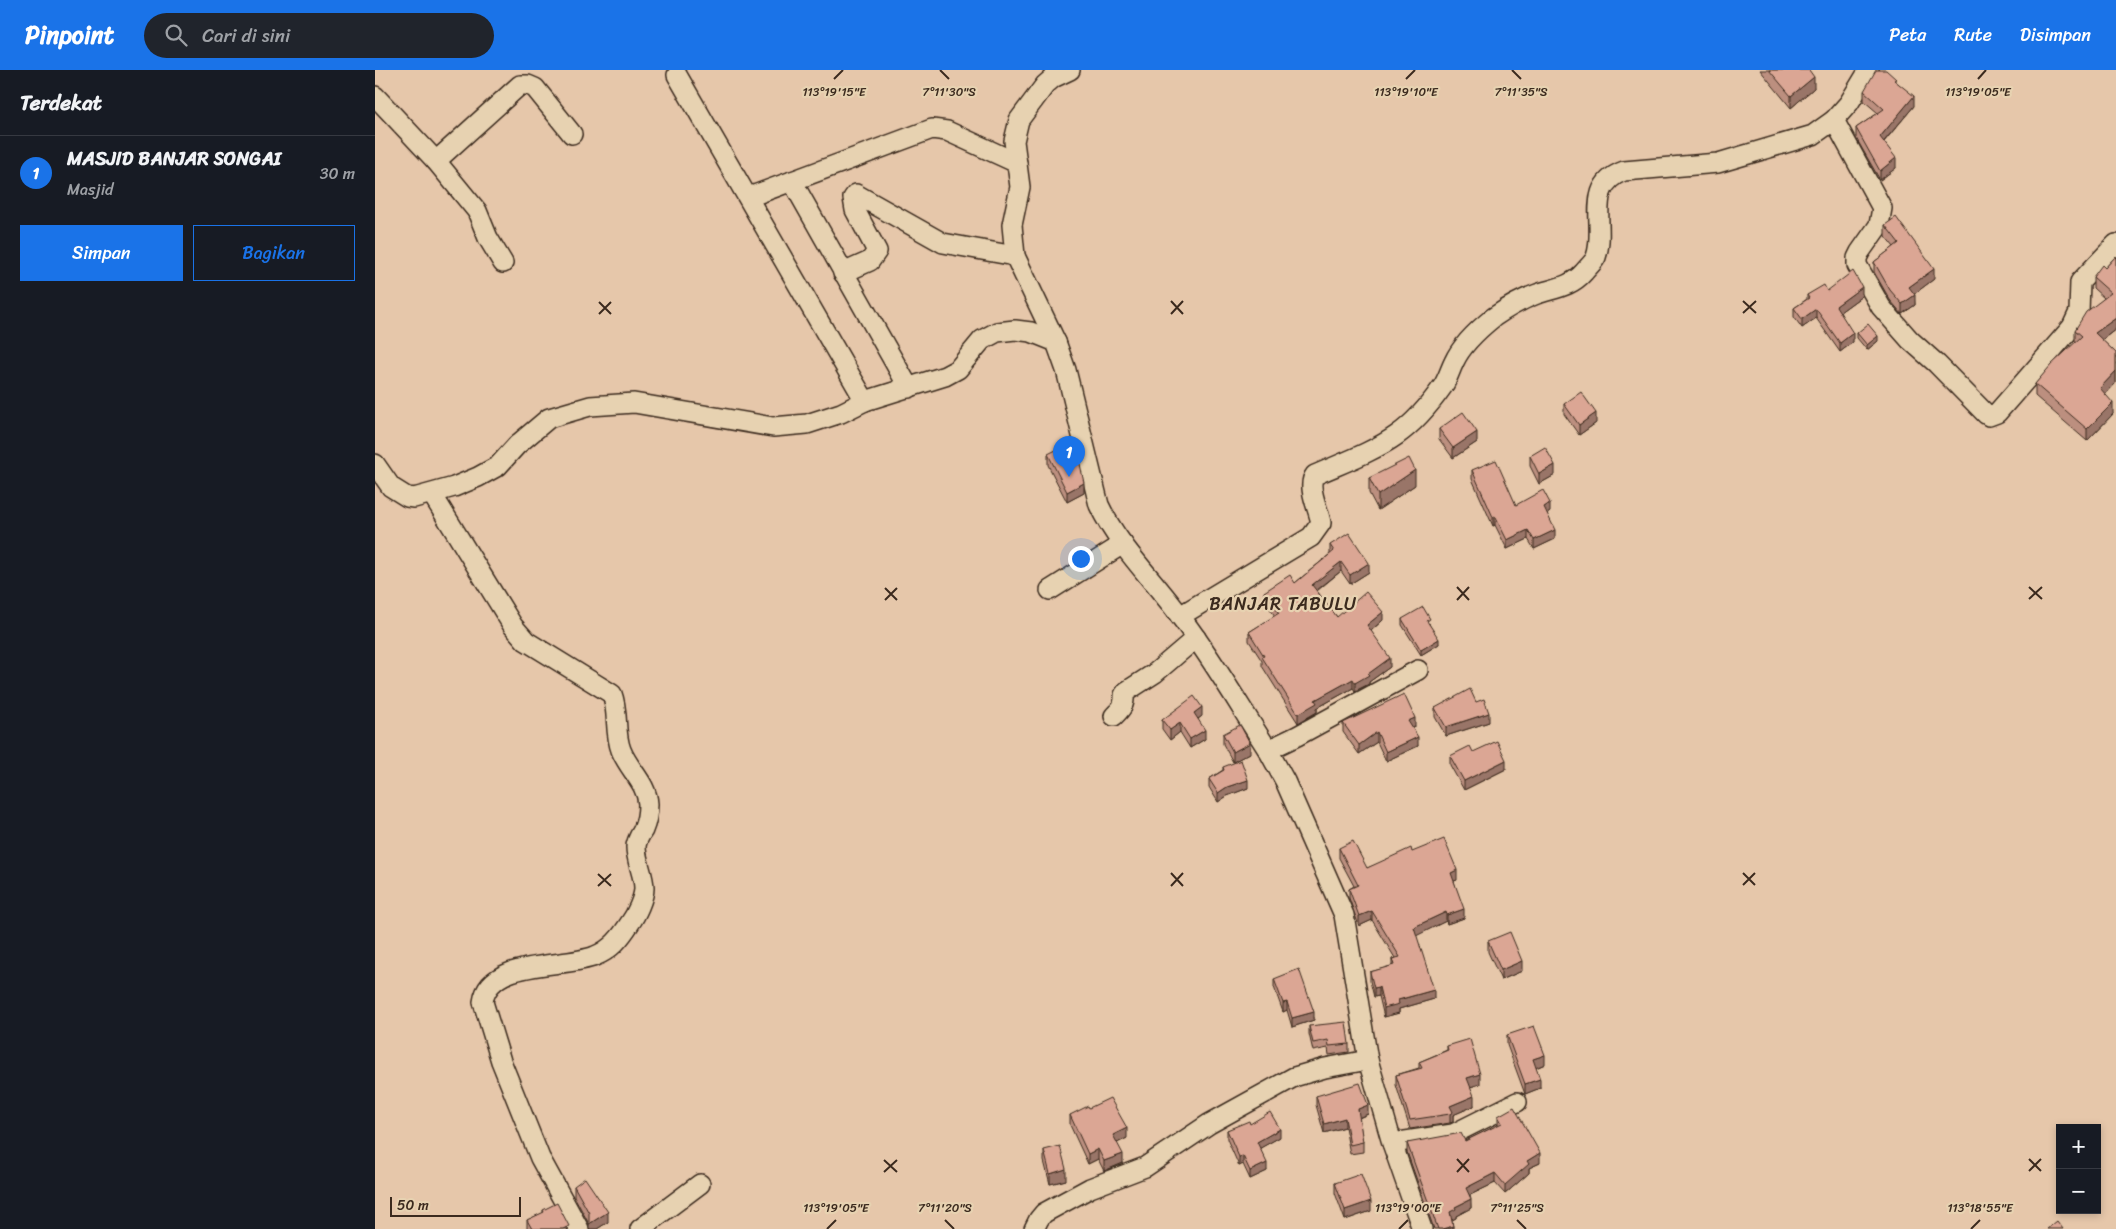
<!DOCTYPE html>
<html lang="id">
<meta charset="utf-8">
<style>
:root{--surface:#171b24;--page:#20242c;--text:#f1f3f6;--muted:#9ea1a6;--line:#363941;--accent:#1a73e8}
body{margin:0;font-family:Sriracha,sans-serif;background:var(--page);color:var(--text)}
.controls{position:absolute;right:15px;bottom:15px;display:grid;overflow:hidden;border-radius:0px;box-shadow:0 2px 8px #0003}
.controls button{width:45px;height:45px;display:grid;place-items:center;padding:0;border:0;border-bottom:1px solid var(--line);background:var(--surface);color:var(--text);font:25px sans-serif}
.scale{position:absolute;left:15px;bottom:12px;width:131px;box-sizing:border-box;padding-left:5px;border:2px solid #3b2a1e;border-top:0;font-size:14px;line-height:18px;white-space:nowrap;color:#3b2a1e;-webkit-text-stroke:4px #e7d2b1;paint-order:stroke}
.you{position:absolute;left:705px;top:488px;width:18px;height:18px;margin:-12px;border:4px solid #fff;border-radius:50%;background:#1a73e8;box-shadow:0 0 0 8px #1a73e833}
.badge{display:grid;place-items:center;width:32px;height:32px;border-radius:50%;background:var(--accent);color:#fff;font-size:16px;font-weight:700}
.pin{position:absolute;translate:-50% -41px;filter:drop-shadow(0 1px 2px #0008)}
.pin::after{content:'';position:absolute;top:26px;width:18px;height:15px;background:inherit;clip-path:polygon(0 0,100% 0,50% 100%)}
.list{margin:0;padding:0;list-style:none}
h2{display:flex;justify-content:space-between;align-items:center;height:65px;margin:0;padding:0 20px;font-size:21px}
h2 small{font-size:16px;font-weight:400;color:var(--muted)}
.list li{display:grid;grid-template-columns:32px 1fr auto;gap:15px;align-items:center;box-sizing:border-box;height:75px;padding:0 20px;border-top:1px solid var(--line)}
.list b{display:block;font-size:19px;white-space:nowrap}
.list p{margin:0;font-size:16px;white-space:nowrap;color:var(--muted)}
.list em{font-size:16px;font-style:normal;color:var(--muted)}
.actions{display:flex;gap:10px;padding:15px 20px}
.actions a{flex:1;padding:11px 0;border:1px solid var(--accent);border-radius:0px;text-align:center;font-size:18px;color:var(--accent)}
.actions .main{background:var(--accent);color:#fff}
.icon{flex:none;width:28px;height:28px;fill:none;stroke:currentColor;stroke-width:2;stroke-linecap:round;stroke-linejoin:round}
.map{position:relative;flex:none;width:1741px;height:1159px;overflow:hidden}
header{display:flex;align-items:center;gap:30px;box-sizing:border-box;height:70px;padding:0 25px;background:var(--accent);color:#fff}
header strong{font-size:24px}
nav{display:flex;gap:28px;margin-inline-start:auto;font-size:18px}
.search{width:350px;height:45px;background:var(--page);display:flex;align-items:center;gap:12px;box-sizing:border-box;padding:0 18px;border-radius:28px;color:var(--muted);font-size:19px}
main{display:flex}
aside{flex:1;background:var(--surface)}
.map>svg:first-child{display:block}
</style>
<header>
<strong>Pinpoint</strong>
<div class="search"><svg class="icon" aria-label="search" viewBox="0 0 24 24"><circle cx="10" cy="10" r="6"/><path d="M15 15l6 6"/></svg>Cari di sini</div>
<nav><a>Peta</a><a>Rute</a><a>Disimpan</a></nav>
</header>
<main>
<aside>
<h2>Terdekat<small></small></h2>
<ul class="list">
<li><span class="badge">1</span><div><b>MASJID BANJAR SONGAI</b><p>Masjid</p></div><em>30 m</em></li>
</ul>
<div class="actions"><a class="main">Simpan</a><a>Bagikan</a></div>
</aside>
<div class="map">
<svg width="1741" height="1159" viewBox="0 0 1741 1159">
<rect width="100%" height="100%" fill="#e6c7aa"/>
<filter id="ink" filterUnits="userSpaceOnUse"><feTurbulence type="fractalNoise" baseFrequency=".02" numOctaves="2"/><feDisplacementMap in="SourceGraphic" scale="10" xChannelSelector="R" yChannelSelector="G"/><feConvolveMatrix kernelMatrix="1 2 1 2 8 2 1 2 1" color-interpolation-filters="sRGB"/></filter>
<g filter="url(#ink)">
<g fill="none" stroke-linecap="round" stroke-linejoin="round">
<g stroke="#3b2a1e" stroke-width="22">
<g id="street">
<path d="M695 0 678 8 670 15 644 50 639 71 645 117 637 155 640 186 681 272 691 300 724 435C743 476 778 509 805 546 837 588 864 635 893 680L922 666 1043 600"/>
<polyline points="1494,0 1474,33 1459,50 1507,138 1504,155 1485,182 1482,188 1482,195 1506,237 1535,270 1562,294 1611,344 1614,346 1622,343 1697,257 1704,242 1705,212 1741,174"/>
<polyline points="302,5 490,331"/>
<polyline points="0,26 61,91 102,141 113,168 128,193"/>
<polyline points="61,91 145,15 153,15 160,18 197,64"/>
<polyline points="417,111 534,318"/>
<polyline points="374,127 557,59 572,61 642,93"/>
<polyline points="468,203 495,191 502,181 480,140 478,128 481,124 568,173 640,186"/>
<polyline points="0,394 16,417 32,427 39,428 79,417 103,407 123,396 142,375 174,348 215,336 259,333 398,357 432,354 466,343 490,331 570,306 583,299 607,270 622,262 640,260 656,262 681,272"/>
<path d="M57 424 138 556 151 571 237 624C244 642 239 662 246 680 253 699 272 713 273 734 273 742 271 753 268 760 265 765 261 771 261 777 261 791 269 805 269 818 269 828 261 845 255 853 246 867 236 880 220 886 189 899 114 888 108 932L126 991 165 1088 204 1159"/>
<polyline points="675,520 748,474"/>
<path d="M805 546 936 467 946 453C944 440 931 416 940 405 967 393 998 382 1022 365 1039 353 1056 333 1068 316 1073 308 1075 300 1079 292 1087 274 1104 259 1119 247 1132 238 1148 229 1162 224 1180 218 1196 217 1209 202 1213 197 1219 192 1221 187 1232 156 1208 116 1249 101L1343 93 1438 65 1459 50"/>
<path d="M739 646C746 639 750 635 749 625L752 621 780 603 821 568"/>
<polyline points="893,680 910,711 969,845 993,990"/>
<polyline points="1017,1073 1047,1159"/>
<polyline points="265,1159 325,1114"/>
<polyline points="659,1159 664,1149 669,1143 715,1118 770,1097 834,1054 919,1007 950,998 993,990 1017,1073 1078,1064 1142,1032"/>
</g>
</g>
<use href="#street" stroke="#e7d2b1" stroke-width="19"/>
</g>
<g fill="#bc8f7f" stroke="#3b2a1e">
<polygon points="1385,0 1434,0 1439,18 1416,38"/>
<polygon points="1521,11 1539,36 1509,72 1521,98 1505,110 1481,68 1481,58 1503,43 1489,31 1489,21"/>
<polygon points="1510,155 1559,209 1539,224 1540,235 1527,244 1515,230 1499,202 1499,192 1519,177 1510,166"/>
<polygon points="1741,186 1741,259 1727,270 1741,283 1741,313 1730,324 1738,344 1712,371 1660,326 1660,314 1701,272 1700,271 1700,260 1729,228 1718,218 1718,207 1730,198"/>
<polygon points="1452,221 1487,226 1465,242 1478,272 1465,282 1441,248 1427,258 1419,247 1419,238 1432,229 1432,225"/>
<polygon points="1482,263 1503,271 1492,280 1482,268"/>
<polygon points="1189,334 1221,353 1204,365 1189,344"/>
<polygon points="1064,359 1102,372 1078,388 1064,369"/>
<polygon points="673,384 709,423 692,432 673,395"/>
<polygon points="1155,386 1180,405 1164,414 1155,396"/>
<polygon points="1097,400 1141,435 1175,442 1172,444 1180,469 1159,479 1153,469 1132,479 1120,455 1118,456 1097,409"/>
<polygon points="994,408 1040,415 1003,440 994,423"/>
<polygon points="955,475 994,502 975,514 966,501 942,521 962,547 1008,550 996,561 1015,597 994,612 994,614 980,621 978,618 942,638 942,642 923,653 887,596 887,591 874,571 874,562 900,546 889,530 889,522 920,513 955,484"/>
<polygon points="1027,549 1055,554 1054,554 1064,574 1046,585 1027,555"/>
<polygon points="1101,632 1114,652 1071,666 1060,647 1060,638"/>
<polygon points="827,646 823,649 830,669 815,678 805,662 795,670 787,659 787,650"/>
<polygon points="968,653 1040,657 1038,658 1043,676 1011,691 1002,672 984,684 968,662"/>
<polygon points="848,664 875,683 858,692 848,674"/>
<polygon points="1075,686 1131,699 1089,720 1075,695"/>
<polygon points="848,697 873,718 852,726 843,732 834,717 834,709 848,700"/>
<polygon points="964,778 992,798 1037,782 1082,810 1079,811 1089,848 1072,854 1071,851 1041,865 1059,929 1024,939 1024,943 1009,947 1004,926 999,927 995,911 995,902 1017,896 1017,889 1020,888 997,850 984,856 974,828 974,819 979,816 964,788"/>
<polygon points="1113,871 1147,901 1126,910 1113,882"/>
<polygon points="899,909 939,950 917,957 912,940 908,942 899,917"/>
<polygon points="934,956 974,974 974,982 954,985 953,978 938,981 934,964"/>
<polygon points="1132,965 1170,994 1161,998 1165,1018 1150,1024 1132,975"/>
<polygon points="1072,976 1105,1014 1095,1017 1099,1036 1078,1045 1078,1052 1075,1053 1035,1059 1021,1015 1021,1005 1044,998 1044,992 1072,980"/>
<polygon points="941,1026 993,1044 984,1048 988,1072 988,1082 975,1084 970,1057 949,1063 941,1035"/>
<polygon points="695,1045 752,1068 742,1073 748,1093 729,1101 723,1089 713,1094 695,1055"/>
<polygon points="1123,1046 1165,1093 1154,1098 1154,1103 1130,1124 1120,1113 1095,1125 1096,1138 1081,1146 1081,1148 1077,1150 1078,1159 1059,1159 1032,1082 1032,1073 1090,1071 1123,1055"/>
<polygon points="875,1054 905,1067 885,1078 892,1101 875,1109 868,1094 864,1096 852,1069 852,1060"/>
<polygon points="669,1080 691,1110 675,1114 669,1091"/>
<polygon points="960,1113 996,1141 970,1150 960,1123"/>
<polygon points="199,1116 233,1152 222,1159 214,1159 214,1154 199,1126"/>
<polygon points="168,1140 194,1159 152,1159 152,1150 168,1143"/>
</g>
<g fill="#997468" stroke="#3b2a1e">
<polygon points="1439,7 1439,18 1416,38 1416,26"/>
<polygon points="1539,26 1539,36 1505,76 1505,67"/>
<polygon points="1521,88 1521,98 1505,110 1505,101"/>
<polygon points="1559,199 1559,209 1534,228 1534,217"/>
<polygon points="1487,217 1487,226 1461,245 1461,236"/>
<polygon points="1540,225 1540,235 1527,244 1527,234"/>
<polygon points="1441,239 1441,248 1427,258 1427,249"/>
<polygon points="1741,248 1741,259 1720,275 1720,263"/>
<polygon points="1478,263 1478,272 1465,282 1465,273"/>
<polygon points="1503,266 1503,271 1492,280 1492,275"/>
<polygon points="1741,301 1741,313 1725,330 1725,318"/>
<polygon points="1738,333 1738,344 1712,371 1712,359"/>
<polygon points="1221,343 1221,353 1204,365 1204,355"/>
<polygon points="1102,362 1102,372 1078,388 1078,378"/>
<polygon points="1180,395 1180,405 1164,414 1164,404"/>
<polygon points="1040,400 1040,415 1003,440 1003,425"/>
<polygon points="709,413 709,423 692,432 692,422"/>
<polygon points="1175,433 1175,442 1169,446 1169,437"/>
<polygon points="1120,446 1120,455 1118,456 1118,447"/>
<polygon points="1153,460 1153,469 1132,479 1132,470"/>
<polygon points="1180,460 1180,469 1159,479 1159,470"/>
<polygon points="966,492 966,501 937,524 937,515"/>
<polygon points="994,493 994,502 975,514 975,505"/>
<polygon points="1008,542 1008,550 992,564 992,555"/>
<polygon points="1064,569 1064,574 1046,585 1046,580"/>
<polygon points="1015,588 1015,597 994,612 994,614 980,621 980,613"/>
<polygon points="978,609 978,618 942,638 942,642 923,653 923,644 940,630"/>
<polygon points="827,637 827,646 819,652 819,643"/>
<polygon points="1114,643 1114,652 1071,666 1071,657"/>
<polygon points="1040,648 1040,657 1033,660 1033,651"/>
<polygon points="805,653 805,662 795,670 795,660"/>
<polygon points="830,660 830,669 815,678 815,669"/>
<polygon points="1002,662 1002,672 984,684 984,675"/>
<polygon points="1043,667 1043,676 1011,691 1011,682"/>
<polygon points="875,673 875,683 858,692 858,682"/>
<polygon points="1131,690 1131,699 1089,720 1089,711"/>
<polygon points="873,710 873,718 852,726 843,732 843,723 852,717"/>
<polygon points="1082,800 1082,810 1076,812 1076,803"/>
<polygon points="1089,839 1089,848 1072,854 1072,845"/>
<polygon points="997,841 997,850 984,856 984,846"/>
<polygon points="1071,842 1071,851 1039,867 1039,857"/>
<polygon points="1147,891 1147,901 1126,910 1126,900"/>
<polygon points="1004,917 1004,926 999,927 999,918"/>
<polygon points="1059,920 1059,929 1024,939 1024,943 1009,947 1009,938 1023,930"/>
<polygon points="912,932 912,940 908,942 908,933"/>
<polygon points="939,942 939,950 917,957 917,948"/>
<polygon points="1170,985 1170,994 1158,999 1158,989"/>
<polygon points="1105,1004 1105,1014 1092,1018 1092,1008"/>
<polygon points="1165,1009 1165,1018 1150,1024 1150,1014"/>
<polygon points="1099,1026 1099,1036 1078,1045 1078,1052 1075,1053 1075,1036"/>
<polygon points="993,1035 993,1044 983,1048 983,1039"/>
<polygon points="970,1048 970,1057 949,1063 949,1054"/>
<polygon points="752,1058 752,1068 738,1075 738,1065"/>
<polygon points="905,1059 905,1067 882,1080 882,1072"/>
<polygon points="723,1079 723,1089 713,1094 713,1084"/>
<polygon points="1165,1083 1165,1093 1154,1098 1154,1103 1130,1124 1130,1115 1152,1091"/>
<polygon points="748,1084 748,1093 729,1101 729,1091"/>
<polygon points="868,1086 868,1094 864,1096 864,1087"/>
<polygon points="892,1093 892,1101 875,1109 875,1101"/>
<polygon points="691,1099 691,1110 675,1114 675,1104"/>
<polygon points="1120,1103 1120,1113 1091,1127 1091,1118"/>
<polygon points="1096,1129 1096,1138 1081,1146 1081,1148 1075,1151 1075,1142 1080,1137"/>
<polygon points="996,1131 996,1141 970,1150 970,1140"/>
<polygon points="233,1142 233,1152 222,1159 214,1159 214,1154"/>
<polygon points="1078,1156 1078,1159 1067,1159"/>
</g>
<g fill="#dba694" stroke="#3b2a1e">
<polygon points="1394,0 1434,0 1439,7 1416,26"/>
<polygon points="1501,0 1511,0 1521,9 1519,10 1539,26 1505,67 1521,88 1505,101 1481,58 1509,39 1489,21"/>
<polygon points="1521,147 1559,199 1534,217 1540,225 1527,234 1515,220 1499,192 1524,173 1510,155"/>
<polygon points="1741,186 1741,248 1720,263 1741,283 1741,301 1725,318 1738,333 1712,359 1660,314 1676,295 1707,266 1700,260 1711,242 1736,223 1718,207 1727,195 1730,198"/>
<polygon points="1478,201 1487,217 1461,236 1478,263 1465,273 1441,239 1427,249 1419,238 1434,228 1432,225 1449,215 1452,221"/>
<polygon points="1493,254 1503,266 1492,275 1482,263"/>
<polygon points="1206,322 1221,343 1204,355 1189,334"/>
<polygon points="1088,342 1102,362 1078,378 1064,359"/>
<polygon points="695,373 704,389 709,413 692,422 673,384"/>
<polygon points="1170,377 1180,395 1164,404 1155,386"/>
<polygon points="1034,388 1040,400 1003,425 994,408"/>
<polygon points="1121,390 1141,435 1168,420 1175,433 1169,437 1180,460 1159,470 1153,460 1132,470 1120,446 1118,447 1097,400"/>
<polygon points="974,463 994,493 975,505 966,492 937,515 962,547 991,522 1008,542 992,555 1015,588 993,604 994,605 980,613 978,609 940,630 942,633 923,644 887,587 889,586 874,562 904,543 889,522 915,505 920,513 959,481 955,475"/>
<polygon points="1048,537 1055,549 1052,551 1064,569 1046,580 1027,549"/>
<polygon points="1095,619 1101,632 1109,629 1114,643 1071,657 1060,638"/>
<polygon points="1029,624 1040,648 1033,651 1043,667 1011,682 1002,662 984,675 968,653"/>
<polygon points="819,626 827,637 819,643 830,660 815,669 805,653 795,660 787,650"/>
<polygon points="865,655 875,673 858,682 848,664"/>
<polygon points="1122,671 1131,690 1089,711 1075,686 1095,676 1098,682"/>
<polygon points="866,690 873,710 852,717 843,723 834,709 849,700 848,697"/>
<polygon points="1069,769 1082,800 1076,803 1089,839 1072,845 1071,842 1039,857 1059,920 1023,930 1024,934 1009,938 1004,917 999,918 995,902 1019,895 1017,889 1025,887 997,841 984,846 974,819 983,815 964,778 978,771 992,798 1036,778 1037,782"/>
<polygon points="1135,862 1147,891 1126,900 1113,871"/>
<polygon points="924,899 939,942 917,948 912,932 908,933 899,909"/>
<polygon points="971,952 974,974 954,976 953,970 938,973 934,956"/>
<polygon points="1159,956 1170,985 1158,989 1165,1009 1150,1014 1132,965"/>
<polygon points="1095,969 1105,1004 1092,1008 1099,1026 1075,1036 1078,1042 1075,1044 1035,1050 1021,1005 1047,998 1044,992 1073,980 1072,976"/>
<polygon points="985,1013 993,1035 983,1039 988,1072 975,1075 970,1048 949,1054 941,1026"/>
<polygon points="735,1028 752,1058 738,1065 748,1084 729,1091 723,1079 713,1084 695,1045 713,1036 714,1038"/>
<polygon points="1139,1037 1165,1083 1152,1091 1154,1094 1130,1115 1120,1103 1091,1118 1096,1129 1080,1137 1081,1139 1075,1142 1078,1156 1067,1159 1063,1159 1032,1073 1086,1063 1090,1071 1127,1053 1123,1046"/>
<polygon points="895,1042 905,1059 882,1072 892,1093 875,1101 868,1086 864,1087 852,1060 874,1051 875,1054"/>
<polygon points="685,1076 691,1099 675,1104 669,1080"/>
<polygon points="986,1104 996,1131 970,1140 960,1113"/>
<polygon points="210,1108 233,1142 214,1154 214,1143 199,1116"/>
<polygon points="182,1133 194,1156 188,1159 157,1159 152,1150 169,1142 168,1140"/>
<polygon points="1682,1151 1688,1159 1672,1159"/>
</g>
</g>
<path fill="none" stroke="#3b2a1e" stroke-width="2" d="M565 0 574 9M1137 0 1146 9M459 9 468 0M1031 9 1040 0M1603 9 1611 0M796 231 808 244M1368 231 1381 243M224 232 236 244M1368 243 1381 231M224 244 236 232M796 244 808 231M1082 517 1094 530M1654 517 1667 529M510 518 522 530M1654 529 1667 517M510 530 522 518M1082 530 1094 517M796 803 808 816M1368 803 1380 815M223 804 236 816M1368 815 1380 803M223 816 236 804M796 816 808 803M1082 1089 1094 1102M1654 1089 1666 1101M509 1090 522 1102M1654 1101 1666 1089M509 1102 522 1090M1082 1102 1094 1089M570 1150 579 1159M1142 1150 1151 1159M452 1159 461 1150M1024 1159 1033 1150M1596 1159 1605 1150"/>
<g text-anchor="middle" stroke-width="4.5" stroke-linejoin="round" paint-order="stroke">
<g font-size="18" letter-spacing="1" fill="#3b2a1e" stroke="#e7d2b1">
<text x="908" y="540">BANJAR TABULU</text>
</g>
</g>
<g font-size="12" text-anchor="middle" fill="#3b2a1e" stroke="#e7d2b1" stroke-width="4.5" stroke-linejoin="round" paint-order="stroke">
<text x="459" y="26">113°19'15"E</text>
<text x="574" y="26">7°11'30"S</text>
<text x="1031" y="26">113°19'10"E</text>
<text x="1146" y="26">7°11'35"S</text>
<text x="1603" y="26">113°19'05"E</text>
<text x="461" y="1142">113°19'05"E</text>
<text x="1033" y="1142">113°19'00"E</text>
<text x="1605" y="1142">113°18'55"E</text>
<text x="570" y="1142">7°11'20"S</text>
<text x="1142" y="1142">7°11'25"S</text>
</g>
</svg>
<div class="controls">
<button>+</button>
<button>−</button>
</div>
<div class="scale">50 m</div>
<div class="you"></div>
<div class="pin badge" style="left:694px;top:407px">1</div>
</div>
</main>
